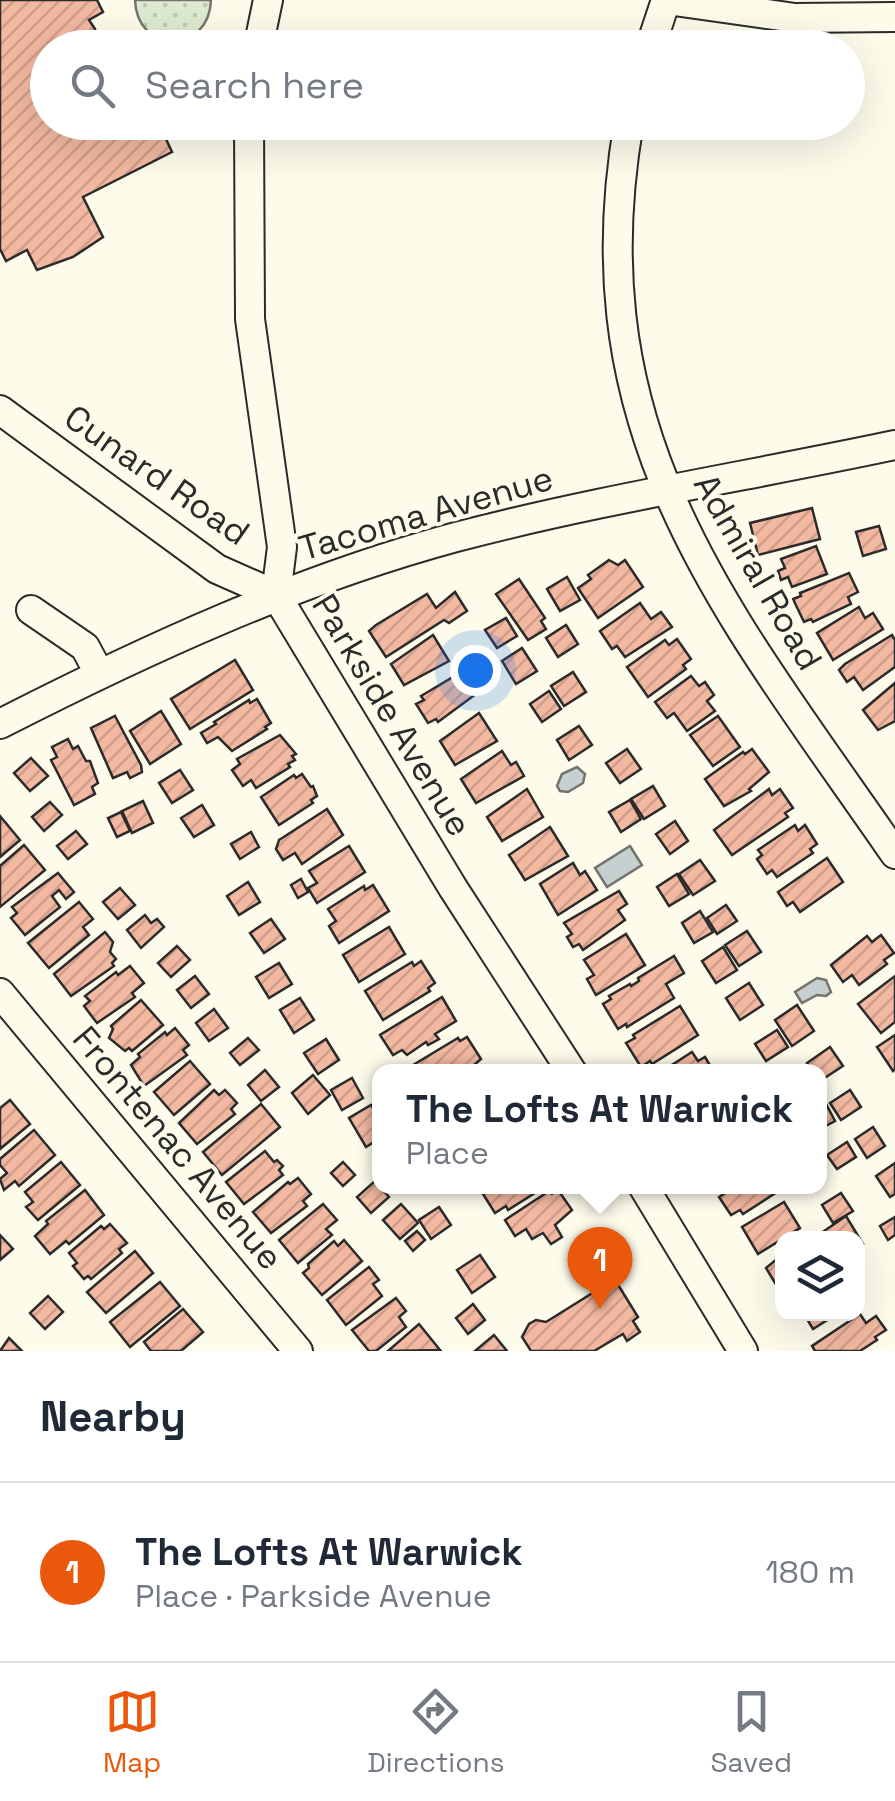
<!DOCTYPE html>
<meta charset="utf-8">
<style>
:root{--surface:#fff;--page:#f2f2f3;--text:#1f2937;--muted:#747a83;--line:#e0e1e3;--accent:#ea580c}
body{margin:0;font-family:"Space Grotesk",sans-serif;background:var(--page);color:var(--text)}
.controls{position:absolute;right:30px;bottom:30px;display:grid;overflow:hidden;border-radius:20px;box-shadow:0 10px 40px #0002}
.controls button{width:90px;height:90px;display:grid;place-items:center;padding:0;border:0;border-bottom:2px solid var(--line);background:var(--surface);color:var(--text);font:50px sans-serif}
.you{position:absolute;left:475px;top:670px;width:35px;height:35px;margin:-25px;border:8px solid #fff;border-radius:50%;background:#1a73e8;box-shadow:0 0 0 15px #1a73e833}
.badge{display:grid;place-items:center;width:65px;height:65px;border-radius:50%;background:var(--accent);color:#fff;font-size:32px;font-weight:700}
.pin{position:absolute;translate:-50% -82px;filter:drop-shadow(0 2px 5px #0008)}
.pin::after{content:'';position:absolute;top:52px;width:35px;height:30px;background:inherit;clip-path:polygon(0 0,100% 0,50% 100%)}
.popup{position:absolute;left:372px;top:1064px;width:455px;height:130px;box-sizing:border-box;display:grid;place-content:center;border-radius:20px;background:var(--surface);filter:drop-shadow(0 2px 8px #0005);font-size:32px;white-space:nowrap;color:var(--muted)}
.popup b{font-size:38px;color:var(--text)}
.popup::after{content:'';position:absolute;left:50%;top:100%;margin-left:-20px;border:20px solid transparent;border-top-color:var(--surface)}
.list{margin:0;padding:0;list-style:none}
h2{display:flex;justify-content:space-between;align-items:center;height:130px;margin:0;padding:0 40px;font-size:42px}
h2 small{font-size:32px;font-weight:400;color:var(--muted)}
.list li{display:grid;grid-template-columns:65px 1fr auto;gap:30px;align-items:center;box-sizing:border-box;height:180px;padding:0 40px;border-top:2px solid var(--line)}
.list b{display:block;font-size:38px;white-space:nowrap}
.list p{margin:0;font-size:32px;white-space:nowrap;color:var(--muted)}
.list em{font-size:32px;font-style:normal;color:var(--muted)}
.icon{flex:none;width:55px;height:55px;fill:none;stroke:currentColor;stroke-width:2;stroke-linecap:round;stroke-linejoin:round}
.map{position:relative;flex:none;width:895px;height:1351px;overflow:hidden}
.search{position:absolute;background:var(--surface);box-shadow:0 10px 40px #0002;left:30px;right:30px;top:30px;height:110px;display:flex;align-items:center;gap:25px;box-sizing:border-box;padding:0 35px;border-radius:55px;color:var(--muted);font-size:38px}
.sheet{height:310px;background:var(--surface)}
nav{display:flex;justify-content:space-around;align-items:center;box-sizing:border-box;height:140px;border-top:2px solid var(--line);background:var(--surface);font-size:28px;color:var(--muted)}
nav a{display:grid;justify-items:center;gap:5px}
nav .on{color:var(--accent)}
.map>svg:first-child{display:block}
</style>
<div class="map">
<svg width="895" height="1351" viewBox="0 0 895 1351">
<defs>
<pattern id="park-dots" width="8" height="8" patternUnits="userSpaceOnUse" patternTransform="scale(2.5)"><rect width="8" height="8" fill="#deebd1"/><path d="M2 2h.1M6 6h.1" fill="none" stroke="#bfcab4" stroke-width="1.8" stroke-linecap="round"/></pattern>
<pattern id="building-hatch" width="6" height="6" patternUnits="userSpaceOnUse" patternTransform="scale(2.5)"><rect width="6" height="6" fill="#f2b8a0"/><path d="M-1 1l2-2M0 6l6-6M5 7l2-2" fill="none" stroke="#d09e8a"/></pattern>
</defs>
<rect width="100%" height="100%" fill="#fdfbea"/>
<path fill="url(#park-dots)" stroke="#74746e" stroke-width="2.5" d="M135 0H211C209 55 137 55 135 0Z"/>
<g fill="#c7d0d0" stroke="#74746e" stroke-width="2.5">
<polygon points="577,767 585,774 583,783 568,792 560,791 557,786 562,774"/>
<polygon points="630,846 642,865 607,887 595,868"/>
<polygon points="817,978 826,980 831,992 826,996 817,995 802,1003 795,992"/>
</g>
<g fill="url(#building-hatch)" stroke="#2b2b2b" stroke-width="2.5">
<polygon points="0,0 97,0 103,12 89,20 95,29 97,45 101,42 104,48 48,48 48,122 158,122 172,152 83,197 103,237 73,257 37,270 27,250 6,261 0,249"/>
<polygon points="812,508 820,539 758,555 750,523"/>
<polygon points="879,526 886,549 863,556 856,532"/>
<polygon points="816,546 827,574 792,587 788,577 781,580 778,571 785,568 781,559"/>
<polygon points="609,560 618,565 625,560 643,587 598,618 578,588 591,579 588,575"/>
<polygon points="849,573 858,592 848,597 851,604 813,622 811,619 804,622 793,599 801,596 800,593"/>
<polygon points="567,577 580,600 560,611 547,589"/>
<polygon points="519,579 545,618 541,621 546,629 528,640 496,594"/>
<polygon points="455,592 467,611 449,623 444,620 386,657 369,631 376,625 427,594 436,608"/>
<polygon points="640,603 651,619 661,612 672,627 625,657 617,646 612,649 600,631"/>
<polygon points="859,607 865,618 873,613 883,629 833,660 817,633"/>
<polygon points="506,618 517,636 497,648 485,630"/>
<polygon points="566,625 578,644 558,657 546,638"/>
<polygon points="433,635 449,661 404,685 391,664"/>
<polygon points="892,635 895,640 895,667 863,690 854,677 847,682 839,670 845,664"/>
<polygon points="677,639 691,659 683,665 686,669 648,697 627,667 665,640 669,645"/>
<polygon points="522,648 537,671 516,684 502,661"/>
<polygon points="235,660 253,690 190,729 171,699"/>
<polygon points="468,672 480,691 438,722 436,719 428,723 416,704 424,700 421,696 458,674 460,677"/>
<polygon points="573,672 586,692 564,706 551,686"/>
<polygon points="691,676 699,686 705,682 714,695 707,701 715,711 687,731 674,713 667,718 655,702"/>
<polygon points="895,683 895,721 878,730 863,710"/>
<polygon points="549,691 561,709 542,722 530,704"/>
<polygon points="257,699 271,723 265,727 267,729 232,751 218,737 207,743 201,733 216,724 214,722 249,700 250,703"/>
<polygon points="161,711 181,744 150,764 130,731"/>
<polygon points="479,713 497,741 455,765 440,741"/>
<polygon points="115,716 141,765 142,772 130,778 127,772 113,778 91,728"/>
<polygon points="718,716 740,747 713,766 690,735"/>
<polygon points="579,726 592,745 569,760 557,740"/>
<polygon points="280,735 296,754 292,756 295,760 288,764 290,767 256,788 251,780 243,786 232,770 240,764 237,759"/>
<polygon points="68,739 73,749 78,746 86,761 90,761 98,783 92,787 95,794 74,805 51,760 57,757 52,747"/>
<polygon points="627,749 641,769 620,783 606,763"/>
<polygon points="752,749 769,772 749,789 751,791 724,806 705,779 743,752 745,754"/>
<polygon points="502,751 511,765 516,762 524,776 476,803 461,779"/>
<polygon points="31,758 48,776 30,791 14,773"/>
<polygon points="180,770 193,790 172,803 159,783"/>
<polygon points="302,774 311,787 313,786 317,796 311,800 313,803 279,825 261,797 294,775 296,778"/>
<polygon points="653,786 665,806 644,819 631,799"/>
<polygon points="527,789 543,817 502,841 487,817"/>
<polygon points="769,789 772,795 780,789 793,808 785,813 788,817 732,855 714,830"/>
<polygon points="630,800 641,819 621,832 609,812"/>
<polygon points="143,801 153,823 132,833 122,811"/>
<polygon points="50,802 62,815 44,831 32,817"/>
<polygon points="202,805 214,825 194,837 181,818"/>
<polygon points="327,809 343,835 302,864 295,853 283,860 276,849 279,840"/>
<polygon points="121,812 130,831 117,837 108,818"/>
<polygon points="0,816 20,840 0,857"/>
<polygon points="675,821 688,841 670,854 656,834"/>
<polygon points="795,825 798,831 805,825 817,844 810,849 813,853 777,877 772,870 767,874 757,859 762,855 758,850"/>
<polygon points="550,827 568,856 525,880 509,855"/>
<polygon points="76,831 87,844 68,859 57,846"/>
<polygon points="251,832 259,847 240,859 231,844"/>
<polygon points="24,845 45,870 0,907 0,866"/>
<polygon points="349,846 365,872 317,903 308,888 317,883 309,871"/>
<polygon points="827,858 843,882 800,912 793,902 787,906 778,892"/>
<polygon points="700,860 715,881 693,895 679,874"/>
<polygon points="573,863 580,875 585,871 597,890 558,915 540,884"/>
<polygon points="58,873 74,892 66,899 59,890 52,896 60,907 25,935 11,918 17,913 12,907"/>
<polygon points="677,874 689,894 669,906 657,887"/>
<polygon points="301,879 308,892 298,898 291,885"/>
<polygon points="248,882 260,902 239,915 227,896"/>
<polygon points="373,885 389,911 339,943 329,926 336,921 328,909 364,886 365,890"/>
<polygon points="120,888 135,905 118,919 103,902"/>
<polygon points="619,891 627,904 618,910 625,920 583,950 579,944 573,947 567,937 572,934 564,923"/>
<polygon points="79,902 93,919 83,927 89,935 49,968 28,943"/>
<polygon points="726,905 737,921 717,934 707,918"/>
<polygon points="700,911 713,932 694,943 682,923"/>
<polygon points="145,915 151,923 157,919 164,927 141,948 127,930"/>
<polygon points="271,919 285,939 264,953 250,933"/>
<polygon points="389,927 405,954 359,982 343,955"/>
<polygon points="747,931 761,952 739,966 725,945"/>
<polygon points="105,932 113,942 110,952 116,959 112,963 114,966 71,996 54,974"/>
<polygon points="626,934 645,965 596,995 587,979 594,975 584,960"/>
<polygon points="881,935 894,953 884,960 887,964 859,985 852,975 843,982 831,965 867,936 872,942"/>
<polygon points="177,946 190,960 171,977 158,963"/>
<polygon points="723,947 737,970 716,983 702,961"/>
<polygon points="674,956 684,973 666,984 674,998 627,1027 626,1024 618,1029 603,1004 611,999 609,996 630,984 631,986 639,981 638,978"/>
<polygon points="421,961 435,983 428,988 430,991 383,1020 365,991 412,962 414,966"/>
<polygon points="279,963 292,984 269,998 256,977"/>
<polygon points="130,966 144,983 132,993 135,997 97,1023 84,1006 90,1001 85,996 116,972 118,975"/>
<polygon points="195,976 209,994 191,1008 177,990"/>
<polygon points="895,976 895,1022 881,1033 858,1004"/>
<polygon points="749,983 763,1005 740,1020 726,998"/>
<polygon points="442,997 456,1021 435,1034 439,1039 428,1045 426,1042 407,1055 402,1050 393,1055 380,1035"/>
<polygon points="300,998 314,1020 294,1033 280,1010"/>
<polygon points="141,1000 163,1025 132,1051 129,1048 125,1051 109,1038 113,1029 111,1026"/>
<polygon points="797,1005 814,1031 792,1046 775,1020"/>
<polygon points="680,1006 698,1035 652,1064 650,1061 641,1067 626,1043 635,1038 633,1035"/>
<polygon points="214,1009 228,1028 209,1041 196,1023"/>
<polygon points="175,1028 189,1045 183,1050 187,1055 144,1086 131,1065 140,1057 138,1054 165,1032 167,1035"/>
<polygon points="777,1030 788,1047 766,1061 755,1044"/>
<polygon points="895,1035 895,1069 893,1071 877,1047"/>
<polygon points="467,1037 481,1059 466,1072 411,1072 408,1068 458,1038 460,1041"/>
<polygon points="248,1038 259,1050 240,1065 230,1053"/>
<polygon points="326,1039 339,1060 318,1074 304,1053"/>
<polygon points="830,1047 843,1066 820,1081 820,1072 813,1072 807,1063"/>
<polygon points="692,1052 698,1061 705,1057 714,1072 661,1072"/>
<polygon points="190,1061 210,1084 174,1115 154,1092"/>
<polygon points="265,1070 279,1087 261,1101 248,1085"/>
<polygon points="313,1075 330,1095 308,1114 292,1093"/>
<polygon points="352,1078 363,1098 342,1110 331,1090"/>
<polygon points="214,1090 219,1095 225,1090 237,1103 231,1109 235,1114 197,1144 179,1123"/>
<polygon points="850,1090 861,1107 841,1120 830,1103"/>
<polygon points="10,1100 30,1124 0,1149 0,1108"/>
<polygon points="825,1102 835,1121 820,1129 820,1104"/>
<polygon points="261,1104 280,1127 222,1175 203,1152"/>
<polygon points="371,1105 380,1120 380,1138 366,1147 349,1118"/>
<polygon points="873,1127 885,1146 867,1158 855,1139"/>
<polygon points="34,1130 55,1155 19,1186 15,1181 4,1190 0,1179 7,1173 0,1165 0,1159"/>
<polygon points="847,1142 856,1157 837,1169 827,1155"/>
<polygon points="265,1151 274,1162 277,1160 283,1166 279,1170 283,1175 244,1204 226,1182"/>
<polygon points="61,1162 80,1185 38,1220 26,1207 33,1202 25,1192"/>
<polygon points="343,1162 355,1175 343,1186 331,1173"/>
<polygon points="895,1163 895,1194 890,1197 876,1176"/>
<polygon points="298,1178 311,1194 303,1201 307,1206 271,1233 253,1212 288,1182 290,1184"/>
<polygon points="375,1181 389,1197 371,1213 357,1197"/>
<polygon points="494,1186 546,1186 508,1210 506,1206 495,1213 483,1194"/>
<polygon points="774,1186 777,1192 743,1214 740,1210 731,1215 719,1197 728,1191 728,1186"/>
<polygon points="85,1190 104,1215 69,1244 66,1241 50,1254 35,1236 48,1224 46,1221"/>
<polygon points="558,1190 572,1210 555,1225 562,1237 551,1244 543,1233 532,1239 526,1229 515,1236 505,1220 549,1191 552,1194"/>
<polygon points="841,1193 853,1211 833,1223 822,1205"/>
<polygon points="784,1202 800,1228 758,1254 742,1227"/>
<polygon points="323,1204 337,1220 326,1229 332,1235 298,1263 279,1240"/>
<polygon points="401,1204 418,1223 400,1239 383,1220"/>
<polygon points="439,1207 451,1225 431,1239 419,1220"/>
<polygon points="846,1216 863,1244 858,1247 858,1238 814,1238"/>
<polygon points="895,1217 895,1235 888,1240 880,1226"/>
<polygon points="110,1224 127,1243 119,1249 122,1253 91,1279 88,1276 84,1279 73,1266 77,1263 69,1253 101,1226 104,1229"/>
<polygon points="417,1231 425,1240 413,1251 405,1241"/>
<polygon points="0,1235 13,1249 0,1260"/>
<polygon points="344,1240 362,1261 322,1295 303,1273 309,1268 308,1264 334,1241 338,1246"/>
<polygon points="135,1251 153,1273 106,1313 87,1292"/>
<polygon points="480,1255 495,1277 472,1293 457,1270"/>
<polygon points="782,1255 782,1290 780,1291 766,1268"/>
<polygon points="369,1267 379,1280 373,1284 382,1296 346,1325 327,1300"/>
<polygon points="612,1275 638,1317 633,1321 640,1332 627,1341 623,1334 594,1351 531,1351 522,1337 529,1324 536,1320 546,1322 602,1287 600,1283"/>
<polygon points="160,1282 180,1306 130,1347 110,1322"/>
<polygon points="48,1296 63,1312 45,1329 30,1313"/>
<polygon points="396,1298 406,1311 399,1317 406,1327 376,1351 369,1351 352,1330"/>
<polygon points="473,1304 485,1320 468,1334 456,1318"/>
<polygon points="183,1309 203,1332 181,1351 151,1351 144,1342"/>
<polygon points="804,1314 837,1314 813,1329"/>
<polygon points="860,1314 866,1323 876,1316 886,1330 875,1337 877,1340 860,1351 815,1351 812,1346"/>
<polygon points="419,1324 440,1350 388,1351"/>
<polygon points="494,1335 507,1351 475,1351"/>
<polygon points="9,1338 22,1351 0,1351"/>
</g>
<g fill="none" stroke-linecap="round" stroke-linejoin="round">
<g stroke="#2b2b2b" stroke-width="32">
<g id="minor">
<polyline points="667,0 795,18 895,17"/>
<polyline points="258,48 268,0"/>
<polyline points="650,48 666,0"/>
<polyline points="249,122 250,319 282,547 276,595 453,888 572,1072"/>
<path d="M629 122C574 437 728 612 895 854"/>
<polyline points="0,410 217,569 276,595"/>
<polyline points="31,610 85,647 99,673"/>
<path d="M0 724C147 649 297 580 456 537 601 499 749 476 895 445"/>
<polyline points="0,993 298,1351"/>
<polyline points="643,1186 743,1351"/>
</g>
</g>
<use href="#minor" stroke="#fdfbea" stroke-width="28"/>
</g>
<g text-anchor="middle" stroke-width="8" stroke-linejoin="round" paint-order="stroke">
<g font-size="35" fill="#2b2b2b" stroke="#fdfbea">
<text transform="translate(157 475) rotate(35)" y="12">Cunard Road</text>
<text transform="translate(426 513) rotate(-16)" y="12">Tacoma Avenue</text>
<text transform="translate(758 572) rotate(60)" y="12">Admiral Road</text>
<text transform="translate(392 715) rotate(59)" y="12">Parkside Avenue</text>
<text transform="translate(178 1148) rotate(50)" y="12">Frontenac Avenue</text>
</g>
</g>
</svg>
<div class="controls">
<button><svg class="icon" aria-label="layers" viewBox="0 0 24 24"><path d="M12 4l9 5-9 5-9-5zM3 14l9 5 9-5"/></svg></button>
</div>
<div class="you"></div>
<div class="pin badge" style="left:600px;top:1309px">1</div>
<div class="popup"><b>The Lofts At Warwick</b>Place</div>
<div class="search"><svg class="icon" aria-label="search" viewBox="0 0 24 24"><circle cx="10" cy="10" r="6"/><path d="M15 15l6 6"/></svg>Search here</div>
</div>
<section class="sheet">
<h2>Nearby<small></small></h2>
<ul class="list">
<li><span class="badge">1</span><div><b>The Lofts At Warwick</b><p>Place · Parkside Avenue</p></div><em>180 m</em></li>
</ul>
</section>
<nav>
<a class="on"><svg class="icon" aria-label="map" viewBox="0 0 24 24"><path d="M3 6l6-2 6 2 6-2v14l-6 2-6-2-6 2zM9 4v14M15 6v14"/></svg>Map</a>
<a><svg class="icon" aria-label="directions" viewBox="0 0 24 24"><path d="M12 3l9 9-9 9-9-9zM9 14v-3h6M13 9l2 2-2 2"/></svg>Directions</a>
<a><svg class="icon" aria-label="saved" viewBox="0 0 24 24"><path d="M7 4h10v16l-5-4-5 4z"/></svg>Saved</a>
</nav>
